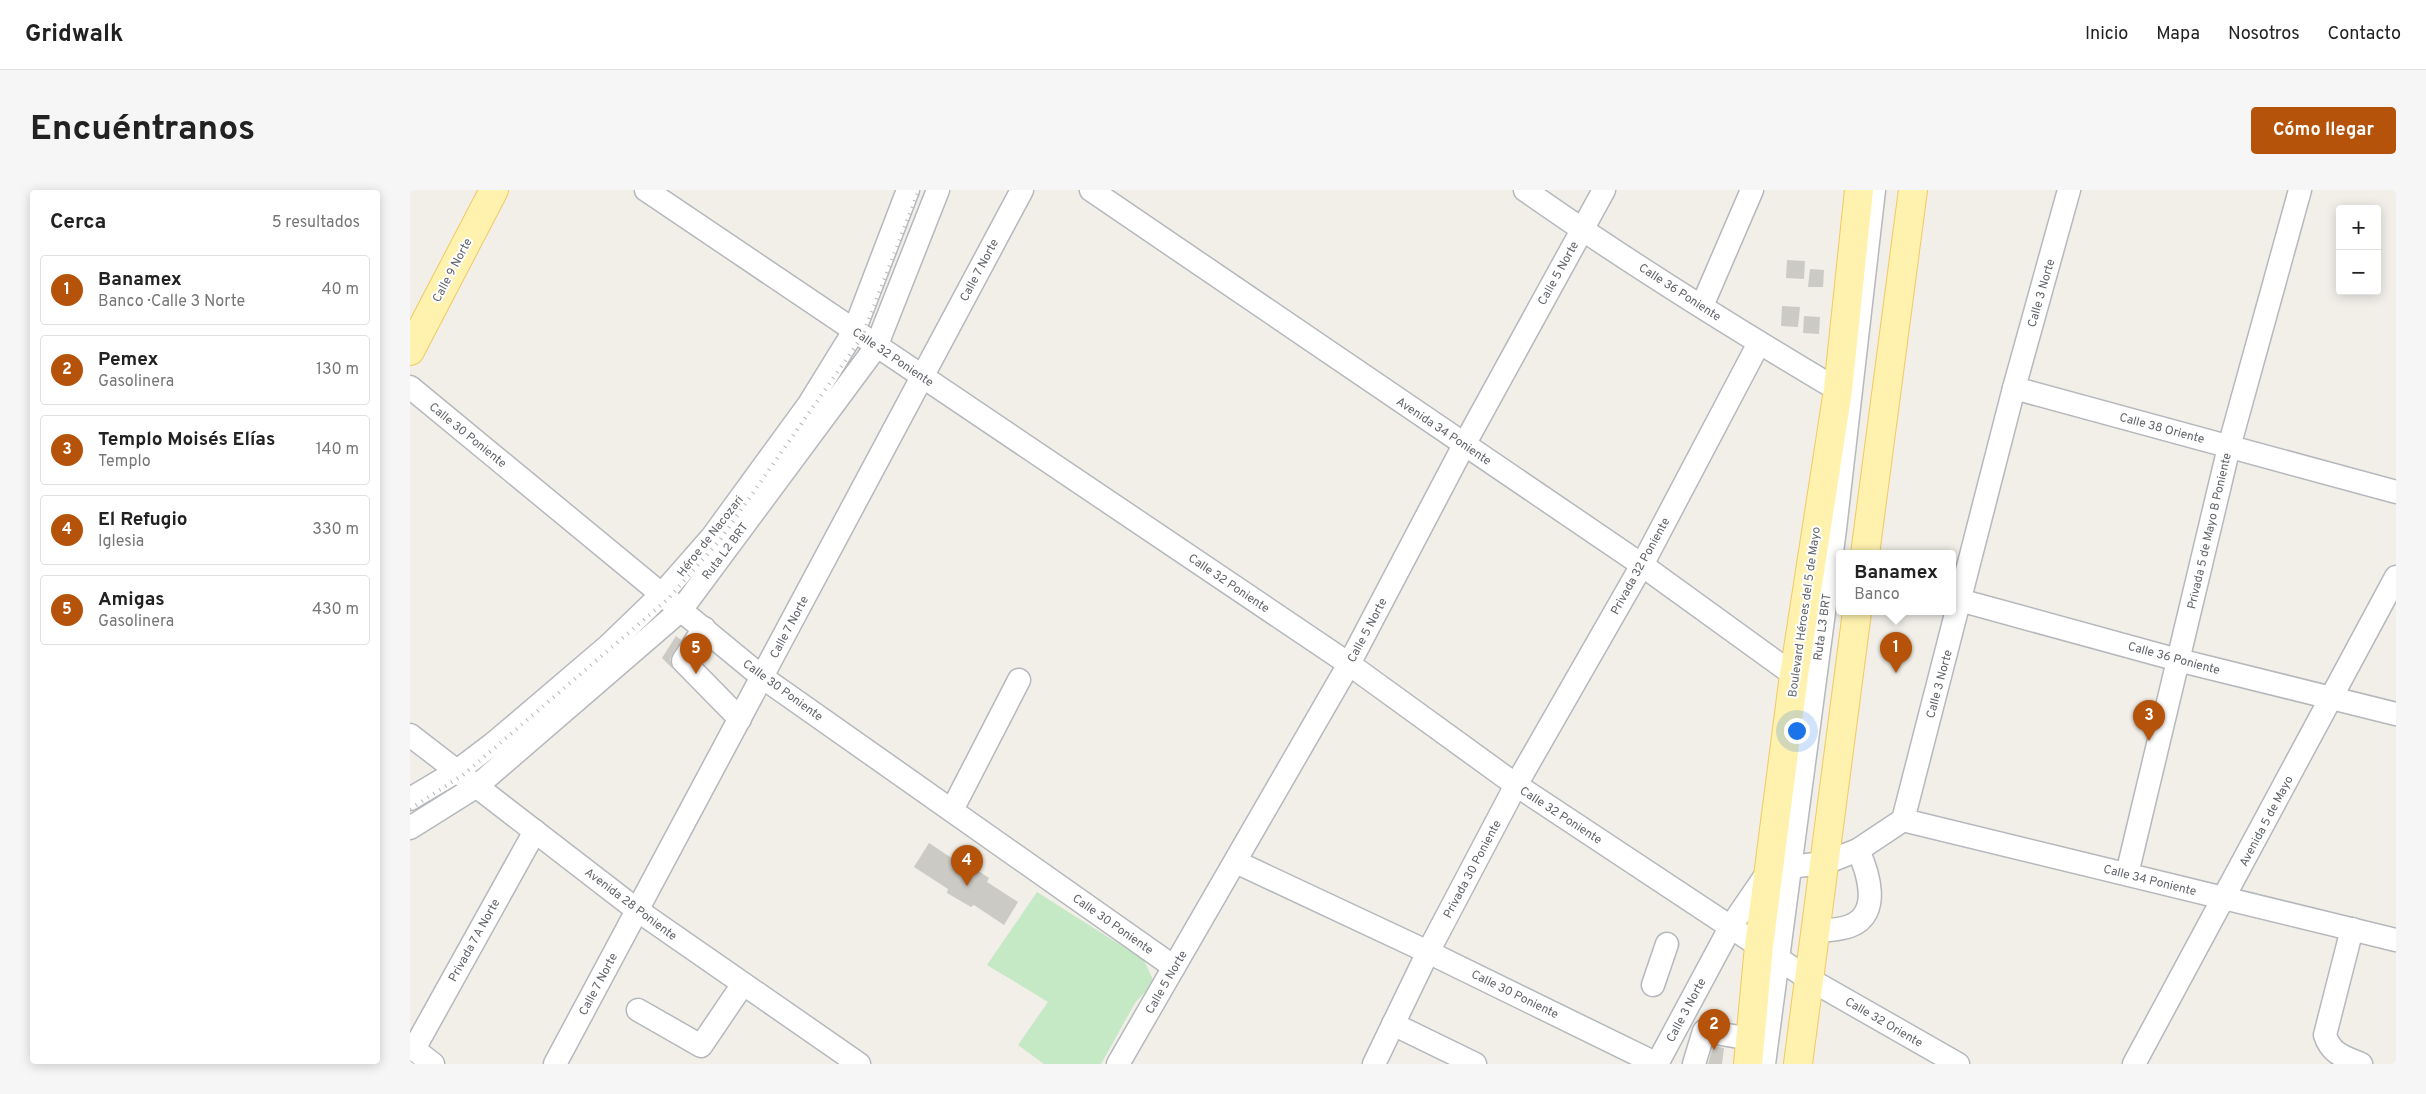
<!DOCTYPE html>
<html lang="es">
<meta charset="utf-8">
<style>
:root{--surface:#fff;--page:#f6f6f6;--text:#222;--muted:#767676;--line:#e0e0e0;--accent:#b45309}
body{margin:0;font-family:Overpass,sans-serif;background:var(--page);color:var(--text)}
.controls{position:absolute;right:15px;top:15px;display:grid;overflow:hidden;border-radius:5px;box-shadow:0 2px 12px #0003}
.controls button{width:45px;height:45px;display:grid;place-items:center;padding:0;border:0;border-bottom:1px solid var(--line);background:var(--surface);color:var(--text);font:25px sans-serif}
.you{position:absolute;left:1386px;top:540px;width:18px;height:18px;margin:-12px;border:4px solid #fff;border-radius:50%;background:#1a73e8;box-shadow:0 0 0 8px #1a73e833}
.badge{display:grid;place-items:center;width:32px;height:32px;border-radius:50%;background:var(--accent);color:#fff;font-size:16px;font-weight:700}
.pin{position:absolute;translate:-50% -41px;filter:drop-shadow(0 1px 2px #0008)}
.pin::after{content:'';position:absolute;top:26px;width:18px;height:15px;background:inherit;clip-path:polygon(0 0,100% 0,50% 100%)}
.popup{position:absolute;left:1426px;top:360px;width:120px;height:65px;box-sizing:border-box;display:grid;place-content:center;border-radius:5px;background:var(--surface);filter:drop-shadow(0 1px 4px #0005);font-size:16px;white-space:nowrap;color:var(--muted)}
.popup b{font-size:19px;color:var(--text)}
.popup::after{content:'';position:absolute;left:50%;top:100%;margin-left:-10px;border:10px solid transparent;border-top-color:var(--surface)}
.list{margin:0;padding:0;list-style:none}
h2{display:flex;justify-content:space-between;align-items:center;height:65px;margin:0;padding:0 20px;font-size:21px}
h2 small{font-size:16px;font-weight:400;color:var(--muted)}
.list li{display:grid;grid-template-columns:32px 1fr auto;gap:15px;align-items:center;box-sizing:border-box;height:70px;margin:0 10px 10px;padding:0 10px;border:1px solid var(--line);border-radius:5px}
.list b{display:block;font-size:19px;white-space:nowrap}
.list p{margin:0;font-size:16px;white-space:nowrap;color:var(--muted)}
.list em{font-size:16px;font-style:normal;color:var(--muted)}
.map{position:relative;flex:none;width:1986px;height:874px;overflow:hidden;border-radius:5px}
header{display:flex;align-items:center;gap:30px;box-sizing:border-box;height:70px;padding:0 25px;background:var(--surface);border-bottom:1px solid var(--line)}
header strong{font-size:24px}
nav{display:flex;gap:28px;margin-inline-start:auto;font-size:18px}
.intro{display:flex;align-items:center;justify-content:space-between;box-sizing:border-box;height:120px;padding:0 30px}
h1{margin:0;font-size:35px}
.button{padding:12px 22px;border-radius:5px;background:var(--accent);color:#fff;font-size:18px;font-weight:700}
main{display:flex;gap:30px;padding:0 30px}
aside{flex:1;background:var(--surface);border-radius:5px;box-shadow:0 2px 12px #0003}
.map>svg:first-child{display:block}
</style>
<header>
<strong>Gridwalk</strong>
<nav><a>Inicio</a><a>Mapa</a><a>Nosotros</a><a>Contacto</a></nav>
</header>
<div class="intro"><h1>Encuéntranos</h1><a class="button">Cómo llegar</a></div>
<main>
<aside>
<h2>Cerca<small>5 resultados</small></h2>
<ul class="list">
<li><span class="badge">1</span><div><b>Banamex</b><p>Banco · Calle 3 Norte</p></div><em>40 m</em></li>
<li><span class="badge">2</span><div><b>Pemex</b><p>Gasolinera</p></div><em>130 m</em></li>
<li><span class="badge">3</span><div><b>Templo Moisés Elías</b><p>Templo</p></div><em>140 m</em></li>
<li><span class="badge">4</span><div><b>El Refugio</b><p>Iglesia</p></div><em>330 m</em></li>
<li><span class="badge">5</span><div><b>Amigas</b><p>Gasolinera</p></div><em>430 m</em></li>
</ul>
</aside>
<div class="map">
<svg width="1986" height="874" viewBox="0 0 1986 874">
<rect width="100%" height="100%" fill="#f1efe8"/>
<polygon fill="#c5e8c5" points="627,702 734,770 744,792 725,813 691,874 634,874 608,855 638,812 577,775"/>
<g fill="#cccac5">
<polygon points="1377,70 1395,71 1394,89 1376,88"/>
<polygon points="1400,79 1414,80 1413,97 1398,97"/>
<polygon points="1372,116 1390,117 1388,137 1371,136"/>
<polygon points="1394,126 1410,127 1409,144 1393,143"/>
<polygon points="266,446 271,450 260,469 263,479 252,468"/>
<polygon points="519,653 552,675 555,672 579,688 577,692 608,712 594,735 564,715 561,717 537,703 538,699 504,677"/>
<polygon points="1303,856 1314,858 1312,874 1298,874"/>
</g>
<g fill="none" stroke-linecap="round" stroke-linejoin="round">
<g stroke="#b5b8bc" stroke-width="25">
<g id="minor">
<polyline points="236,0 939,474 1106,595 1399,789 1548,874"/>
<polyline points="681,0 1232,375 1384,485"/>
<path d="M1115 0C1216 71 1322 137 1428 200"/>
<polyline points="1292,116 1342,0"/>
<polyline points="0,197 352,487 764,777"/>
<polyline points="1604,198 1986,302"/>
<polyline points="1542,408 1768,470 1986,524"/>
<polyline points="294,438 273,471 330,529"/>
<polyline points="0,545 227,720 449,874"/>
<polyline points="0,609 47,581 84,553 198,456 252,404 302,347 399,214 444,141 498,0"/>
<polyline points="542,620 609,490"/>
<polyline points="1493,630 1986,750"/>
<polyline points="0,638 67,596 271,420 466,157 528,0"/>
<polyline points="826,672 1018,762 1247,874"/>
<polyline points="1717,684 1819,257 1890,0"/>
<path d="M1942 739 1915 845C1921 864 1934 867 1951 874"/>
<path d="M1405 742C1416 740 1430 740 1440 736 1472 724 1458 682 1448 660"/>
<polyline points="1243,795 1257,754"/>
<polyline points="228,820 291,856 333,794"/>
<polyline points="983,834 1065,874"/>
<polyline points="0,856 23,874"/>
<polyline points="4,859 125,641"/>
<polyline points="145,874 612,0"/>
<polyline points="708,874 939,474 1054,255 1194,0"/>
<polyline points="964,874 1018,762 1106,595 1232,375 1349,153"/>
<polyline points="1247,874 1321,736 1360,679 1415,673 1448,660 1493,630 1604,198 1659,0"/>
<polyline points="1284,874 1294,841 1341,849"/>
<polyline points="1354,874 1425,339 1464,0"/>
<polyline points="1724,874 1986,387"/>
</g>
</g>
<g stroke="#f2c960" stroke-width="30">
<g id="major">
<polyline points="0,161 84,0"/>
<polyline points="1455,364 1503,0"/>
<polyline points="1338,874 1349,756 1384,485 1428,200 1449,0"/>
<polyline points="1388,874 1447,422"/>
</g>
</g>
<use href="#minor" stroke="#fff" stroke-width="22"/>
<use href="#major" stroke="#fff2af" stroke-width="28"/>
<polyline stroke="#b6b7b8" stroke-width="4" stroke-dasharray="1 6" stroke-linecap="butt" points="0,619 53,585 258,409 310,350 452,147 509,0"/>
</g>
<g text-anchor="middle" stroke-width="4" stroke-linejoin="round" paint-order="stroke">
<g font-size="12" fill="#5f6368" stroke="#fff">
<text transform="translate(42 80) rotate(-62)" y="4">Calle 9 Norte</text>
<text transform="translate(569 80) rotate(-62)" y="4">Calle 7 Norte</text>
<text transform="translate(1148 83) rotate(-61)" y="4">Calle 5 Norte</text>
<text transform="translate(1270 102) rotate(33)" y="4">Calle 36 Poniente</text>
<text transform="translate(1631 103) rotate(-74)" y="4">Calle 3 Norte</text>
<text transform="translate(483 167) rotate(34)" y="4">Calle 32 Poniente</text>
<text transform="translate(1752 238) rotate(15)" y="4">Calle 38 Oriente</text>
<text transform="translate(1034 241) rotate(34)" y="4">Avenida 34 Poniente</text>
<text transform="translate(58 245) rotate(39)" y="4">Calle 30 Poniente</text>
<text transform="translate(1799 341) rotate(-77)" y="4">Privada 5 de Mayo B Poniente</text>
<text transform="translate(300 346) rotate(-52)" y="4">Héroe de Nacozari</text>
<text transform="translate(315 361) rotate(-53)" y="4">Ruta L2 BRT</text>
<text transform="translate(1230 376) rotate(-61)" y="4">Privada 32 Poniente</text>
<text transform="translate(819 393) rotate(34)" y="4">Calle 32 Poniente</text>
<text transform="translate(1394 422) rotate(-82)" y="4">Boulevard Héroes del 5 de Mayo</text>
<text transform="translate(379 437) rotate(-62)" y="4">Calle 7 Norte</text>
<text transform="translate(1412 437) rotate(-82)" y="4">Ruta L3 BRT</text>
<text transform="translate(957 440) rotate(-62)" y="4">Calle 5 Norte</text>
<text transform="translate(1764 468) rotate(15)" y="4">Calle 36 Poniente</text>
<text transform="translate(1529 494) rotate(-75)" y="4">Calle 3 Norte</text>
<text transform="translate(373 500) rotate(36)" y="4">Calle 30 Poniente</text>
<text transform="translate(1151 625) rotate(33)" y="4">Calle 32 Poniente</text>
<text transform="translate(1856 631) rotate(-62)" y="4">Avenida 5 de Mayo</text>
<text transform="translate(1062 679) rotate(-62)" y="4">Privada 30 Poniente</text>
<text transform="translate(1740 690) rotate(14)" y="4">Calle 34 Poniente</text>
<text transform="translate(221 714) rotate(37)" y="4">Avenida 28 Poniente</text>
<text transform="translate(703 734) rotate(35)" y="4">Calle 30 Poniente</text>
<text transform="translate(64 750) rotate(-61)" y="4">Privada 7 A Norte</text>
<text transform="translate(756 792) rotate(-60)" y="4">Calle 5 Norte</text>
<text transform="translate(188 794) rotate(-62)" y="4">Calle 7 Norte</text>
<text transform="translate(1105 804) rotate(26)" y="4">Calle 30 Poniente</text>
<text transform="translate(1276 820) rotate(-62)" y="4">Calle 3 Norte</text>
<text transform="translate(1474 832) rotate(30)" y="4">Calle 32 Oriente</text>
</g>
</g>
</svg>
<div class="controls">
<button>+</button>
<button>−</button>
</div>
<div class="you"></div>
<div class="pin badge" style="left:1486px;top:483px">1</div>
<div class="popup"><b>Banamex</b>Banco</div>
<div class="pin badge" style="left:1304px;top:860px">2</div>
<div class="pin badge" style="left:1739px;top:551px">3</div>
<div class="pin badge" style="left:557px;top:696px">4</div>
<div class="pin badge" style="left:286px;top:484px">5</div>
</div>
</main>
